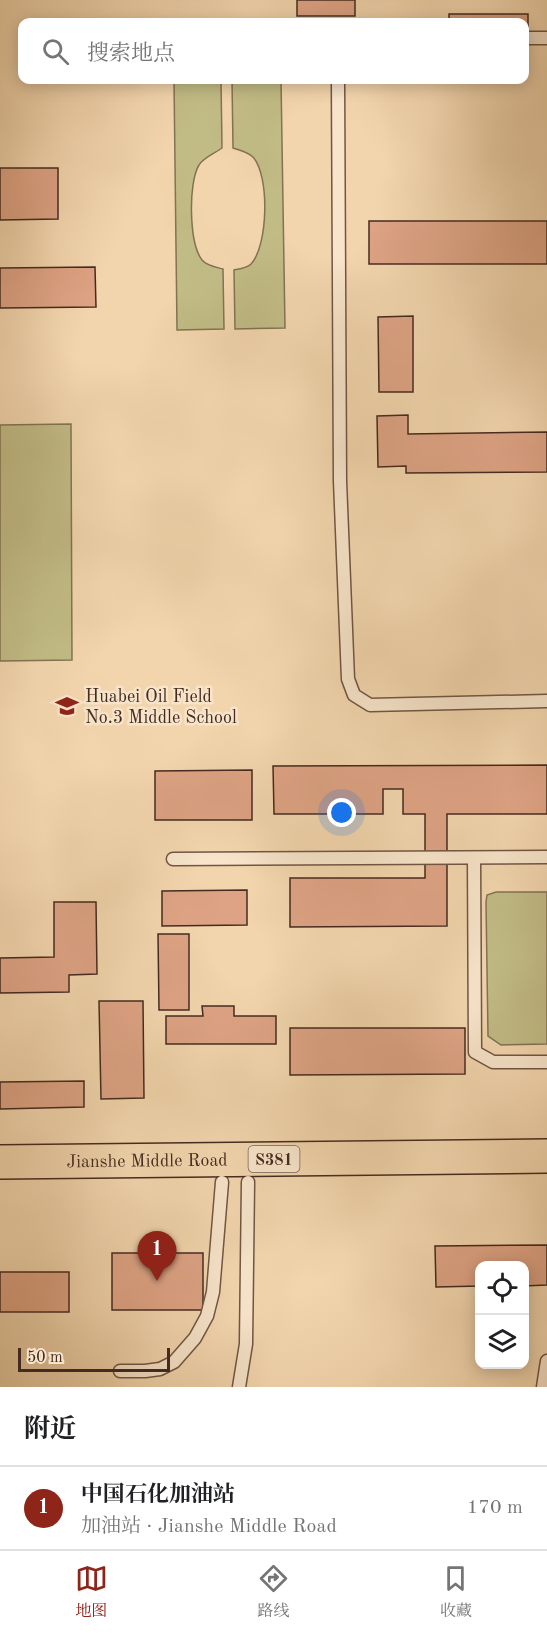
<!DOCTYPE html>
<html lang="zh">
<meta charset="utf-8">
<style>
:root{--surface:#fff;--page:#f6f6f6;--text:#202124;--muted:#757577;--line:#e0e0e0;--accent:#8f2418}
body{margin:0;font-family:"Old Standard TT","Noto Serif SC",serif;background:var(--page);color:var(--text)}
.controls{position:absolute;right:18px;bottom:18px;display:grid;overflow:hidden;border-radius:12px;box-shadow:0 3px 15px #0003}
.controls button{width:54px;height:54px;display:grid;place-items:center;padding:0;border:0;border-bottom:2px solid var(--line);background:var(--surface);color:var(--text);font:30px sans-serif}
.scale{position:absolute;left:18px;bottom:15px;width:152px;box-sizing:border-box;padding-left:6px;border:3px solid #442b20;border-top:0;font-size:16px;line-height:21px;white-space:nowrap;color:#442b20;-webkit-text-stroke:4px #f7e4ca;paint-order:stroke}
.you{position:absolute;left:342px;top:813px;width:21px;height:21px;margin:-15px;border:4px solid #fff;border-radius:50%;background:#1a73e8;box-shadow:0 0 0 9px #1a73e833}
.badge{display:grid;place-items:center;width:39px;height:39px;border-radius:50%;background:var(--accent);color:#fff;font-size:20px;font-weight:700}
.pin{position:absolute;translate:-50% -50px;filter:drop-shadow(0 2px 3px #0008)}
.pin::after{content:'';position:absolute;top:32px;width:21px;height:18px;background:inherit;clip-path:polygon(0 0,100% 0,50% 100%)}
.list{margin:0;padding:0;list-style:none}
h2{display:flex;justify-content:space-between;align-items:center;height:78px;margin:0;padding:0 24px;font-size:26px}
h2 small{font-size:20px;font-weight:400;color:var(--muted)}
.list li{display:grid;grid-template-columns:39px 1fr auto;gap:18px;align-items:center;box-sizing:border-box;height:84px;padding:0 24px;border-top:2px solid var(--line)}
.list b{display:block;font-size:22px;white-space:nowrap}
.list p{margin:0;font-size:20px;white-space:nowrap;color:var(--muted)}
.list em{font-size:20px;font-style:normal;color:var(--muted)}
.icon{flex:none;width:33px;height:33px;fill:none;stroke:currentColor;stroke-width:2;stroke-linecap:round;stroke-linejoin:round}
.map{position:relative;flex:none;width:547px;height:1387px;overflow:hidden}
.search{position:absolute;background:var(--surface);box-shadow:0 3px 15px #0003;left:18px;right:18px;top:18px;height:66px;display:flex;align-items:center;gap:15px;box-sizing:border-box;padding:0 21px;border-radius:12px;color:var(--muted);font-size:22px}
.sheet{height:162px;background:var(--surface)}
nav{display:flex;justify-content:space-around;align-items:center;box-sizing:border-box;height:84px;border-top:2px solid var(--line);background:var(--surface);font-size:16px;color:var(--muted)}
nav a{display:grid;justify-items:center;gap:3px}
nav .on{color:var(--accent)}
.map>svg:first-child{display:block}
</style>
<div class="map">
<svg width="547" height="1387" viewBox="0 0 547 1387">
<rect width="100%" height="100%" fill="#f2d5ad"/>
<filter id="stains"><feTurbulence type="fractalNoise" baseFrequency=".00333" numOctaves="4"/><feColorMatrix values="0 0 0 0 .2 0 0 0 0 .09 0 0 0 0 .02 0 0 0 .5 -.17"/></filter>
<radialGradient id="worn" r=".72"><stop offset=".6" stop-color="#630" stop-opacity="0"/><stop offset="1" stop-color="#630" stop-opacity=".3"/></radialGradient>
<g fill="#c1bb85" stroke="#827352" stroke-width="1.5">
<path d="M174 80H221L222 148C215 153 203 158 199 165 188 183 189 243 202 260 207 266 216 267 223 269L224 329 177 330Z"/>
<path d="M232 80H281L285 328 235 329 234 270C240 269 247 268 251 264 268 246 270 176 253 157 248 152 240 150 233 148Z"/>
<polygon points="71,424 72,660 0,661 0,425"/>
<polygon points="496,892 547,892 547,1044 501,1045 488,1036 486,902 487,895"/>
</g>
<g fill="#dda384" stroke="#442b20" stroke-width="1.5">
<rect x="297" y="0" width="58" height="16"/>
<polygon points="449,14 528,14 528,33 524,33 524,22 449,22"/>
<polygon points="0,168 58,168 58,219 0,220"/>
<rect x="369" y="221" width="178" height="43"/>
<polygon points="95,267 96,307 0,308 0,268"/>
<polygon points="413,316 413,392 379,392 378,317"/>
<polygon points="408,415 408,434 547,432 547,472 406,473 406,466 378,467 377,416"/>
<polygon points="547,765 547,814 447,814 447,926 290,927 290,878 425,878 425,814 403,814 403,789 383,789 383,814 274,814 273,766"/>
<polygon points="252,770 252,820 155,820 155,771"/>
<polygon points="247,890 247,925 162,926 162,891"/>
<polygon points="54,902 96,902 97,974 69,975 69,992 0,993 0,958 54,957"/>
<polygon points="158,934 189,934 189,1010 159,1010"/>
<polygon points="99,1001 143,1001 144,1098 101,1099"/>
<polygon points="202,1006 234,1006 234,1016 276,1016 276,1044 166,1044 166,1016 203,1016"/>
<polygon points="290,1028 465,1028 465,1074 290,1075"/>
<polygon points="84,1081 84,1107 0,1109 0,1082"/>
<polygon points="547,1245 547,1285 524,1286 524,1266 480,1266 480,1286 436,1287 435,1246"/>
<rect x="112" y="1253" width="91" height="57"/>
<rect x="0" y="1272" width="69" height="40"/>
</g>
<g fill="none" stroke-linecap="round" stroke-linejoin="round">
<g stroke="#705643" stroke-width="15">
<g id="service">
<polyline points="524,38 547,38"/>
<polyline points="338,80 340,481 348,679 354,695 370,705 547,701"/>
<polyline points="474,858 475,1052 493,1062 547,1062"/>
<polyline points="173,859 547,857"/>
<polyline points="120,1371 145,1371 160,1369 174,1362 195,1338 207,1316 213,1292 222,1182"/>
<polyline points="239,1387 246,1344 248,1182"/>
<polyline points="543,1387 547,1361"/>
</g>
</g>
<g stroke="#442b20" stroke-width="36">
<g id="primary">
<path id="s1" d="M0 1162 547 1156"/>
</g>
</g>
<use href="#service" stroke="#f7e4ca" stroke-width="12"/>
<use href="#primary" stroke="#f2d5ad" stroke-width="33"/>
</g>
<defs>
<g id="school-bare" transform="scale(1.8)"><path d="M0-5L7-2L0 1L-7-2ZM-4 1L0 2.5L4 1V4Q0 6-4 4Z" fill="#8f2418" stroke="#f7e4ca" stroke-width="2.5" paint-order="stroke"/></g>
</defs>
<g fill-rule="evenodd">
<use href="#school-bare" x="67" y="706"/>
</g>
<g text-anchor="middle" stroke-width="5" stroke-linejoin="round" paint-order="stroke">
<rect fill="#f7e4ca" stroke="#7a6253" stroke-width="1.5" x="248.5" y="1146" width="51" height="26" rx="4.5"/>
<g font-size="16" font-weight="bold" fill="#442b20">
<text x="274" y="1165">S381</text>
</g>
<g font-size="18" fill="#442b20" stroke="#f7e4ca" text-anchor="start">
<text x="85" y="702">Huabei Oil Field<tspan x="85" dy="21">No.3 Middle School</tspan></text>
</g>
<g font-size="18" fill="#442b20" stroke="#f7e4ca">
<text dy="6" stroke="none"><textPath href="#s1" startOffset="147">Jianshe Middle Road</textPath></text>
</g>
</g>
<rect width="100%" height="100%" filter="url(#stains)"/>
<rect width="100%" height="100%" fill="url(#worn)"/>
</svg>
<div class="controls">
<button><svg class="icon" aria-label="locate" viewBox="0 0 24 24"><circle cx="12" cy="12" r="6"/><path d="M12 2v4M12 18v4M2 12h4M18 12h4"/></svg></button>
<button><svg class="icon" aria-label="layers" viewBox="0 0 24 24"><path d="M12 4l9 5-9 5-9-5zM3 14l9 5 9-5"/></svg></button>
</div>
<div class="scale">50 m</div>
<div class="you"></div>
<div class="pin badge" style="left:157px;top:1281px">1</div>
<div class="search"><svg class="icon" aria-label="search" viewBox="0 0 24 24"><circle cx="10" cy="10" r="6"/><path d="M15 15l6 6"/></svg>搜索地点</div>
</div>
<section class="sheet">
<h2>附近<small></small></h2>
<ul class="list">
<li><span class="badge">1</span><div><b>中国石化加油站</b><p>加油站 · Jianshe Middle Road</p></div><em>170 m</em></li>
</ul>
</section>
<nav>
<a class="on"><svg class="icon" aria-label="map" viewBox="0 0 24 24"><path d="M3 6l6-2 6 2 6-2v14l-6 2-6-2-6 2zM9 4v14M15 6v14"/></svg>地图</a>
<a><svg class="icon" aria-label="directions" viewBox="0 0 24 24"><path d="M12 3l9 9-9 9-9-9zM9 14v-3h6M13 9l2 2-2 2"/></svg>路线</a>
<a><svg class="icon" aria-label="saved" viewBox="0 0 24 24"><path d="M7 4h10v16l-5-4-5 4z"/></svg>收藏</a>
</nav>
